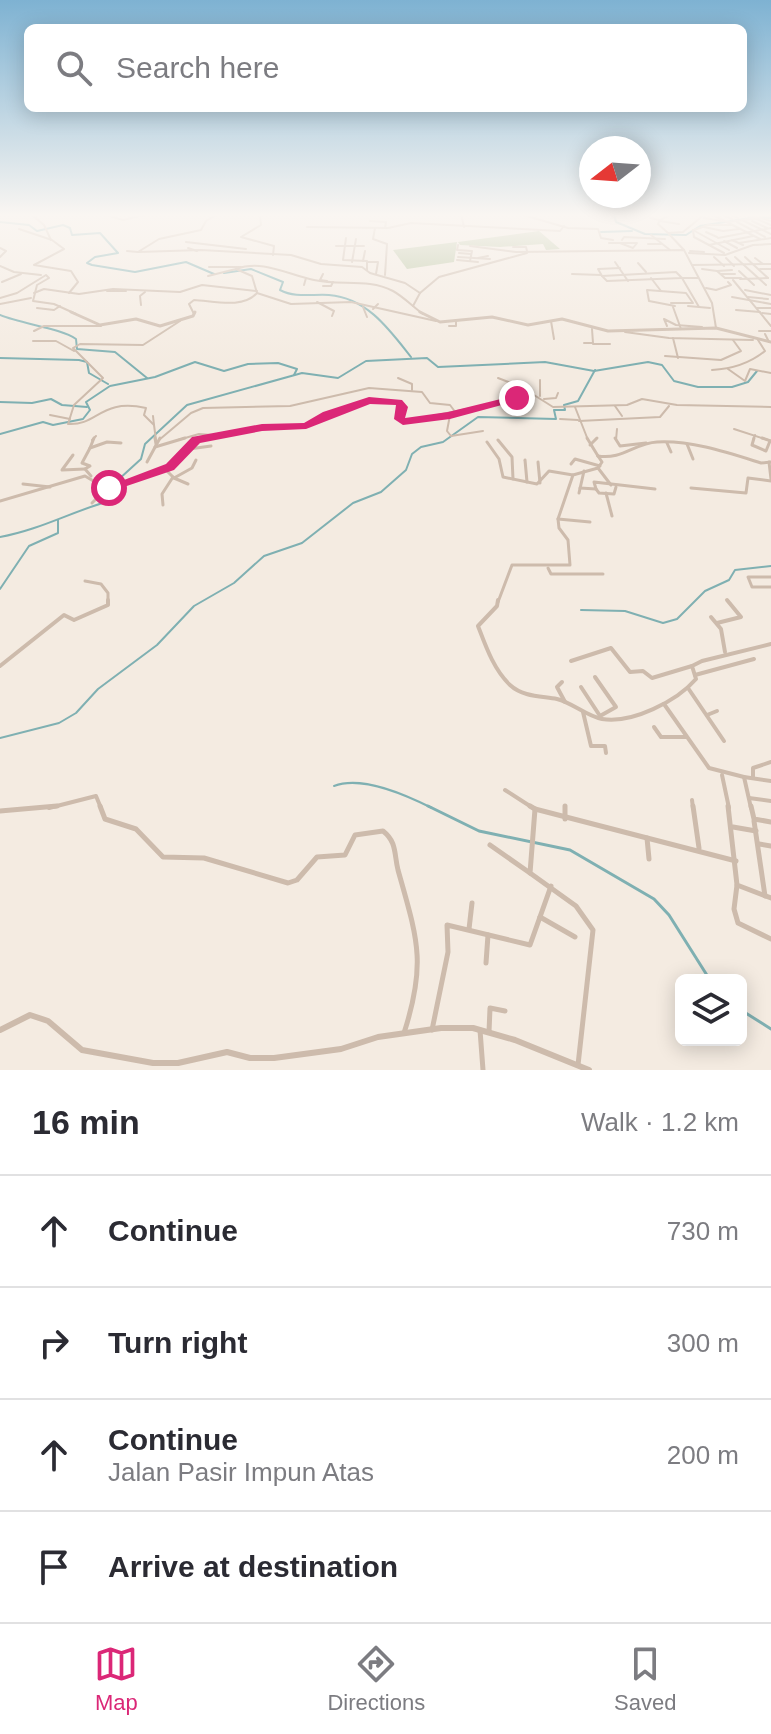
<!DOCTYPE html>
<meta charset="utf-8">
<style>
:root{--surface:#fff;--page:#f2f2f3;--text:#2b2b33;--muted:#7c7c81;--line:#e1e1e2;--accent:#db2777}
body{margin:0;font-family:Helvetica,sans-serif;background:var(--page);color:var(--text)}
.controls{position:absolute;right:24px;bottom:24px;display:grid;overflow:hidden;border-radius:12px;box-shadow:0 4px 20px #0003}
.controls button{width:72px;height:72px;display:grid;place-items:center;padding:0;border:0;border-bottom:2px solid var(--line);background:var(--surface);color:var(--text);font:40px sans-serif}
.compass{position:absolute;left:579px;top:136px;width:72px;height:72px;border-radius:50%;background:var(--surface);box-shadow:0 4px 20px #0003;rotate:253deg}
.stop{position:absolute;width:24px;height:24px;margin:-18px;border:6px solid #db2777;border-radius:50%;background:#fff}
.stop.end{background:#db2777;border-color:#fff;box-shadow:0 2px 8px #0008}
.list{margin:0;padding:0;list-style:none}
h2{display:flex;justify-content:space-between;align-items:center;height:104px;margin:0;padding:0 32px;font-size:34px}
h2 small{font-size:26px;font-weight:400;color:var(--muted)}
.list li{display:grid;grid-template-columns:52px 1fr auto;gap:24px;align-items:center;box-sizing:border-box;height:112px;padding:0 32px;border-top:2px solid var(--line)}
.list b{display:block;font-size:30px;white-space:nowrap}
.list p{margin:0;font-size:26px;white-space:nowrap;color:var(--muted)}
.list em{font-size:26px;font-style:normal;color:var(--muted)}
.icon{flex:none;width:44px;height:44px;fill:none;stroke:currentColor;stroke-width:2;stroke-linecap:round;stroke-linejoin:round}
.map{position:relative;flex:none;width:771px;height:1070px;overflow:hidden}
.search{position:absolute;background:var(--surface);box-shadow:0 4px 20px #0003;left:24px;right:24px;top:24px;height:88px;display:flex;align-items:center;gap:20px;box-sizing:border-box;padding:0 28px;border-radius:12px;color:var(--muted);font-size:30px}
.sheet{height:552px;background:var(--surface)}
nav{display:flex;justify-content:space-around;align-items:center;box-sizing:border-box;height:112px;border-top:2px solid var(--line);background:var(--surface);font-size:22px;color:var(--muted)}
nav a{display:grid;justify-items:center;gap:4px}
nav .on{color:var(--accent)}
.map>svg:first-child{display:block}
</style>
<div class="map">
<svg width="771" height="1070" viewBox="0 0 771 1070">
<rect width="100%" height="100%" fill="#f4ebe1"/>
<g fill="#b8c4a0">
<polygon points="539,231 560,249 546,250 543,244 500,247 460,245 458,242"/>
<polygon points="457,242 454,262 407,269 393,250"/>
</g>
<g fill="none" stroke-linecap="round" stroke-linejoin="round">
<g stroke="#7fb0b2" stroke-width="2">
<polyline points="614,214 616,222 645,234 686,235 700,226 750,218"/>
<polyline points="760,217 771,218"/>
<polyline points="0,222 29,225 37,231 63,225 70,228 72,235 100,233 118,253 95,257 87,263 92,265 135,272 186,262 214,274"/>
<polyline points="601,232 632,231"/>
<path d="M224 273 251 269 283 282 280 290C295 298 312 294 329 295 367 298 389 329 411 357"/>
<path d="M0 315C21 324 61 328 76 339L77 349 115 352 147 378"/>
<polyline points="0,358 79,360 87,362 89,373 108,384"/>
<polyline points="0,402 32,403 51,399 62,405 87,407"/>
<polyline points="0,434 43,422 53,425 83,419 90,410 86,402 110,386 155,377 195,362 224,371 248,364 278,363 297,369 294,375"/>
<path d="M0 537C39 530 71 512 109 501L118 480 141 459 145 444 187 405 302 373 338 378 366 361 427 358 438 367 545 362 594 371 648 362 662 365 674 381 698 387H732L748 382 757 371"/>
<polyline points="0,589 29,546 58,533 58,520"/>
<polyline points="581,610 625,611 663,623 677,619 705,591 729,580 735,570 771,566"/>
<polyline points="0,738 59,723 76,713 98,689 157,645 194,606 234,583 264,556 302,543 353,503 381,492 406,470 412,454 421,447 443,442 478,417 556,419 554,410 565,410 564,405 578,401 595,370"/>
<path d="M334 786C362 775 406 795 432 808"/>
</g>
<g stroke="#7fb0b2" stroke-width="3">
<polyline points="428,806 479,831 570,850 654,899 669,915 710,980"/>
<polyline points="741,1010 771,1029"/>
</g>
<g stroke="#cdbbac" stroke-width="2">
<polyline points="31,214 44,225 51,240"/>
<polyline points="103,214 123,220 148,214"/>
<polyline points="217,214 206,221 201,230 159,239 138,252 201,250 291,255 321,264 362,267 370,273 405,283 420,293 413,306"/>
<polyline points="260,214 261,225 241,237 274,246 273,255"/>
<polyline points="461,214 464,227"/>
<polyline points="520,214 568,228 598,229 601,238 613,240"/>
<polyline points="649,214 650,218 660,220 658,224 668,233"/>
<polyline points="711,214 760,239"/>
<polyline points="721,214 732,219"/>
<polyline points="730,214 738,218"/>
<polyline points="748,214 754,217 751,218"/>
<polyline points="758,214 761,216"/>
<polyline points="767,214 771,216"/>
<polyline points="704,218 723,221"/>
<polyline points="757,219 771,225"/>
<polyline points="660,220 672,214"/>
<polyline points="742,220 771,234"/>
<polyline points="370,221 386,222 385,228"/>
<polyline points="660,221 679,224"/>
<polyline points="752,221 767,228"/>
<polyline points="727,222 761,218 771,221"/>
<polyline points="737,222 765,237"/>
<polyline points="307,227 388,228 411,223 560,231 564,226"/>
<polyline points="704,227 723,231 739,229"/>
<polyline points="375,228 373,239 387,244 385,275"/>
<polyline points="19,229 52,240 64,249 34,265 71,271 78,282 69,293"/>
<polyline points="693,230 694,237 724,253"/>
<polyline points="693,230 729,250"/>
<polyline points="694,230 708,225 732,225"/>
<polyline points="706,232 717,237"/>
<polyline points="668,233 683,232 705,214"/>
<polyline points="668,233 684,250"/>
<polyline points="651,235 670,250"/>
<polyline points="346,238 343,260 367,261 367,270"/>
<polyline points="718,238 771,228"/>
<polyline points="622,240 624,237 665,239"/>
<polyline points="732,240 743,245"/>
<polyline points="724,241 737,248"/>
<polyline points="186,242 246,249"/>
<polyline points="609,243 620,243"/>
<polygon points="620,243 637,243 633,248"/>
<polyline points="739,243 771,238"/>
<polyline points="648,244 661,244"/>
<polyline points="458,245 457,250 472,251 470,261"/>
<polyline points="709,245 753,236"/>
<polyline points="336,246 364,246"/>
<polyline points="470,246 516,252 684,250 712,303 716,328"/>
<polyline points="513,247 526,247 527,251"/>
<polyline points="0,248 6,251 0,257"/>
<polyline points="188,248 197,251"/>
<polyline points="127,251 138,252"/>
<polyline points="690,251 704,252"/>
<polyline points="459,253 471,254"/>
<polyline points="689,253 725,255 753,245 771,244"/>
<polyline points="458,257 490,259"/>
<polyline points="714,257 724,266"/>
<polyline points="735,257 766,285"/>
<polyline points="745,257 768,278"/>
<polyline points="478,258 488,256"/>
<polyline points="726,258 734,266"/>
<polyline points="755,258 763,264"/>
<polyline points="457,260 478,262"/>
<polyline points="363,261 365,251"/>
<polyline points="352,262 356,239"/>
<polyline points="367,262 378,262 376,274"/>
<polyline points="615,262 628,281"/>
<polyline points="638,263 646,272"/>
<polyline points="692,265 771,264"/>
<polyline points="0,266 14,272 41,275"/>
<polyline points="209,267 241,267"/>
<polyline points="702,269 717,271 725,278 741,278"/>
<polyline points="760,269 771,269"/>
<polyline points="717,271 732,270"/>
<polyline points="739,271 754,285"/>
<polygon points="676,272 682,278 607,281 602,276"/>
<polyline points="323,274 320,280 327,281"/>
<polyline points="572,274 601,275"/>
<polyline points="721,274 735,274"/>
<polyline points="208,276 236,269"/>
<polyline points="602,276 598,269 620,268"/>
<polyline points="651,278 661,291"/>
<polyline points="682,278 699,307 688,306"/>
<polyline points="682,278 698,278"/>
<polyline points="740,279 768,278"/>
<polyline points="733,280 771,326"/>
<polyline points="2,282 21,274"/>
<polyline points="304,285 306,278"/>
<polyline points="323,286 331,286 333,282"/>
<polyline points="706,288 716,290 731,285 728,282"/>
<polyline points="745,290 771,295"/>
<polyline points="107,291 126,291"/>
<polyline points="34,293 44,289 79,294 113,289 180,292 202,285 257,291"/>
<polyline points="257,293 291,304 351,302 436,321"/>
<polyline points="420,293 439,277 527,253"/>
<polyline points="732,297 771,304"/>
<polyline points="748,297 768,299"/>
<polyline points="317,302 334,311 332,316"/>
<polyline points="671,303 693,303 686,293 647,290 649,301 675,306"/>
<polyline points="0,304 31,298"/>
<polyline points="141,305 140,296 145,292"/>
<polyline points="363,307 367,317"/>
<polyline points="673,307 681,329"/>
<polyline points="699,307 710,308"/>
<polyline points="37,308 54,310 60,306"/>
<polyline points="757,308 771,308"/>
<polyline points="373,309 378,304"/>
<polyline points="736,310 760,312"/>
<polyline points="762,313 771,314"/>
<polyline points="551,321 554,339"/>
<polyline points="449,326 456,326 456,322"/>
<polyline points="667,326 664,319 676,325 702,327"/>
<polyline points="34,331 44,326 101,326"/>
<polyline points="759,331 771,331"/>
<polyline points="625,332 669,338 753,340"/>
<polyline points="765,334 769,342"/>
<polyline points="673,338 678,358"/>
<polyline points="33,341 56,341 74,351"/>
<polyline points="584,343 593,343 592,329"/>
<polyline points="593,344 610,344"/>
<polyline points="665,356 721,360 741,351 733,340"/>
<polyline points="728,369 745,381 750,369 771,373"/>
<path d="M712 370C732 369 749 364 765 351L758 340"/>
<polyline points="398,378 412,384 412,390"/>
<polyline points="498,378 519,386 525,397"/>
<polyline points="540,380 540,396"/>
<polyline points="521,397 525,406"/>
<polyline points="544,399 556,398 558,393"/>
<polyline points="507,400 511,410"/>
<polyline points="615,406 622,416"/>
<polyline points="575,407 588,440"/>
<polyline points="50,415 70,419"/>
<polyline points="450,415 447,431 451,436 483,431"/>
<polyline points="153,416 154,425"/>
<polyline points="560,419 578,420"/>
<polyline points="579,421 660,417 669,406"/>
<polyline points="734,429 768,440"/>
<polyline points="92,440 96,436"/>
<path d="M156 440 154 425 144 415 146 408C100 398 98 426 68 424L74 405 103 378 73 348 80 344 143 345 180 321"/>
<polyline points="159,440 191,413 203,408 290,406 369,388 422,392 430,403 450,405 456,413"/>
<polyline points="178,440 199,434 212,435"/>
<polyline points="196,440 262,428 306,426 326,414 369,400 399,402 403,407 399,419 403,422 534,395 553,407 627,405 642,399 677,405 771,407"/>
<polyline points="595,440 597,438"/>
<polyline points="616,440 617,429"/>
<polyline points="753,440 755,435"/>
</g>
<g stroke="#cdbbac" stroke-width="3">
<polyline points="155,438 156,444"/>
<polyline points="587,438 598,456"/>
<polyline points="615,438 620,446 646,443"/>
<polyline points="754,438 752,445 766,451 770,441"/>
<polyline points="762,438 771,441"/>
<polyline points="498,440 512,457 513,479"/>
<polyline points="487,442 499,459 503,477 537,484 549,471 573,475"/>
<polyline points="667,443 671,452"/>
<polyline points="687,444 693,459"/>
<polyline points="590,445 597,438"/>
<polyline points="155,447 185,438"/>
<polyline points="90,448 94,438"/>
<polyline points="189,449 211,446"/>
<polyline points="73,455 62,470 85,469"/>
<path d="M598 456C622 460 635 443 657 442 691 440 729 453 761 463L771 462"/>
<polyline points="525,460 527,482"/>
<polyline points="147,462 160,438"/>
<polyline points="538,462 540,483"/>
<polyline points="769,462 771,479"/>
<polyline points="571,464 575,459 600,466"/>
<polyline points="598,468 611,485"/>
<polyline points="165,469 174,478 192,468 196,460"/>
<polyline points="91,476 85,469 90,466 82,463 90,448 107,442 121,443"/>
<polyline points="174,478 188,484"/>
<polyline points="23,484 50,487"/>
<polyline points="580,488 596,489 594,482 655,489"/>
<polyline points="691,488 746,493 748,478 771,481"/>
<polyline points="596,489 599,493 614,494 616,487"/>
<polyline points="579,493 584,471"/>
<polyline points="606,493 612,516"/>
<polyline points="0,501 85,476 105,488 170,467 196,440 206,438"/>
<polyline points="92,503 107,488"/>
<polyline points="163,505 162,494 173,477"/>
<polyline points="558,519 590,522"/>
<polyline points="548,568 551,574 603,574"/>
<polyline points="771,577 748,577 752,587 771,587"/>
<polyline points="85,581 101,584 108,593 108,602"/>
<polyline points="498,602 512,565 570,565 568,540 559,528 558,519 573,475 598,468 602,462 598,456"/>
</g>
<g stroke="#cdbbac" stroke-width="4">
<path d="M498 600 497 606 478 626C486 647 494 670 510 685 523 697 541 696 557 699 573 703 586 716 602 719 632 724 677 701 696 679L692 666 702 661 771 644"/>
<polyline points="711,617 721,629 725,652"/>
<polyline points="717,623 741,617 727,600"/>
<polyline points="571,661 611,648 630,672 643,671 652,678 692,666"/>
<polyline points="0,666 64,615 74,620 108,605 108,600"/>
<polyline points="695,675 754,659"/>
<polyline points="595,677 616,707 600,716"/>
<polyline points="562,682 557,687 565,702"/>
<polyline points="581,687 600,716"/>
<polyline points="688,688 724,741"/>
<polyline points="664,704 709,768 744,777 751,808"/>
<polyline points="583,712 591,746 605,746 606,753"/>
<polyline points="707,715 717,711"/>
<polyline points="654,727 661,737 686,737"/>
<polyline points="722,775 729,808"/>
<polyline points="744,777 771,781"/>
<polyline points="753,778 753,768 771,762"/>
<polyline points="505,790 533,808"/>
<polyline points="749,798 771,801"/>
<polyline points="692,800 693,808"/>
<polyline points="49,808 96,796 101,808"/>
</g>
<g stroke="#cdbbac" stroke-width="5">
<path d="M100 806 105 819 136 829 163 857 204 858 288 883 297 880 317 857 345 855 355 835 383 831C397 842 394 854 398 870 417 938 427 962 404 1033"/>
<polyline points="530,806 535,809"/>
<polyline points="565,806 565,819"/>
<polyline points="693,806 699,848"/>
<polyline points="728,806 737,885 771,898"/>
<polyline points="751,806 754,819 771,822"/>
<polyline points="0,811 57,806"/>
<polyline points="754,821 765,896"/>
<polyline points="733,827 756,831"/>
<polyline points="647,838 649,859"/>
<polyline points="759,844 771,846"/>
<polyline points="490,845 530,873"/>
<polyline points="737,885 734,909 738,923 771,939"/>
<polyline points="540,917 575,937"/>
<polyline points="469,929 472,903"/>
<polyline points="486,963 488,935"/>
<polyline points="432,1030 448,952 447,925 530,945 551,886"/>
<polyline points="480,1030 483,1070"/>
<polyline points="489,1032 490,1008 505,1011"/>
<polyline points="578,1065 593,930 576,906 530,873 535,809 736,861"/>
</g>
<g stroke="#cdbbac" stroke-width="2">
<polyline points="0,298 17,293 46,275 49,278 37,285 33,301 54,304 76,314"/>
<path d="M194 314 189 304 194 300C214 301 243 309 257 293L252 276 236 269C263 259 288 275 314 280 341 286 368 278 393 291 404 297 413 307 423 314"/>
</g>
<g stroke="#cdbbac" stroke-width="3">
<polyline points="71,312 100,325 136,319 160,326 193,316 195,312"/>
<polyline points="420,312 440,322 492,317 528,325 562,319 608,331 716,328 771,342"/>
</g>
<polyline stroke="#cdbbac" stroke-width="6" points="0,1030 30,1015 48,1021 82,1050 153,1063 178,1063 227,1052 250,1058 274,1058 341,1049 378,1037 441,1028 473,1028 515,1040 589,1070"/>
</g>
<linearGradient id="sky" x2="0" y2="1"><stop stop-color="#7eb2d2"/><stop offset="0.59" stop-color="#faf6f2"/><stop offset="1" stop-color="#faf6f2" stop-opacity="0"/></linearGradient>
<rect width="771" height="364" fill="url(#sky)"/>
<polygon fill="#db2777" points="517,395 520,400 450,419 403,425 394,419 396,405 370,404 306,429 262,431 200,443 174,470 109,492 103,488 166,464 192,437 262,424 304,423 323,412 369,397 402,400 408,407 405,418 448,412"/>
</svg>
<div class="controls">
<button><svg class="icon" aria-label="layers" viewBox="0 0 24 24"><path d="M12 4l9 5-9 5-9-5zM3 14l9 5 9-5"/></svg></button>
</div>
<svg class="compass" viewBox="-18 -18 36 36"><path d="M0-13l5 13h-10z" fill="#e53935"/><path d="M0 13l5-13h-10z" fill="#7c7c81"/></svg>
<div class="stop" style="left:109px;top:488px"></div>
<div class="stop end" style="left:517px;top:398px"></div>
<div class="search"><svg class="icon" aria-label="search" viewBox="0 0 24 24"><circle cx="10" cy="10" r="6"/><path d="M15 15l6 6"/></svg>Search here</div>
</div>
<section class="sheet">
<h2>16 min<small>Walk · 1.2 km</small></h2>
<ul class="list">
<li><svg class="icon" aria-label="ahead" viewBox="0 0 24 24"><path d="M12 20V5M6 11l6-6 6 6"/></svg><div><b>Continue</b></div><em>730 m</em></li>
<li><svg class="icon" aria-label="right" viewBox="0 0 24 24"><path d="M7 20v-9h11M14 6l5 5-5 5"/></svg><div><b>Turn right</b></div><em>300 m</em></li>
<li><svg class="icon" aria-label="ahead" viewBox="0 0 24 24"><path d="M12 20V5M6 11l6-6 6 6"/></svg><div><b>Continue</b><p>Jalan Pasir Impun Atas</p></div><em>200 m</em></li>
<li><svg class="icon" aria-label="arrive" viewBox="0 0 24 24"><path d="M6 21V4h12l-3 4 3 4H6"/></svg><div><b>Arrive at destination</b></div></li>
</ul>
</section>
<nav>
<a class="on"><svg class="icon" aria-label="map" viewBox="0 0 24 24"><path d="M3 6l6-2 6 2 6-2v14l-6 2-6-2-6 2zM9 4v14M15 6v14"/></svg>Map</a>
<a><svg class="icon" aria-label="directions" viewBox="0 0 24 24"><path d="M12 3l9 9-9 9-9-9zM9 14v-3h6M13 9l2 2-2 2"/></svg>Directions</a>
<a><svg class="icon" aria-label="saved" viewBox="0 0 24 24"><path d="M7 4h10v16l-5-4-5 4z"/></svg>Saved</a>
</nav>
